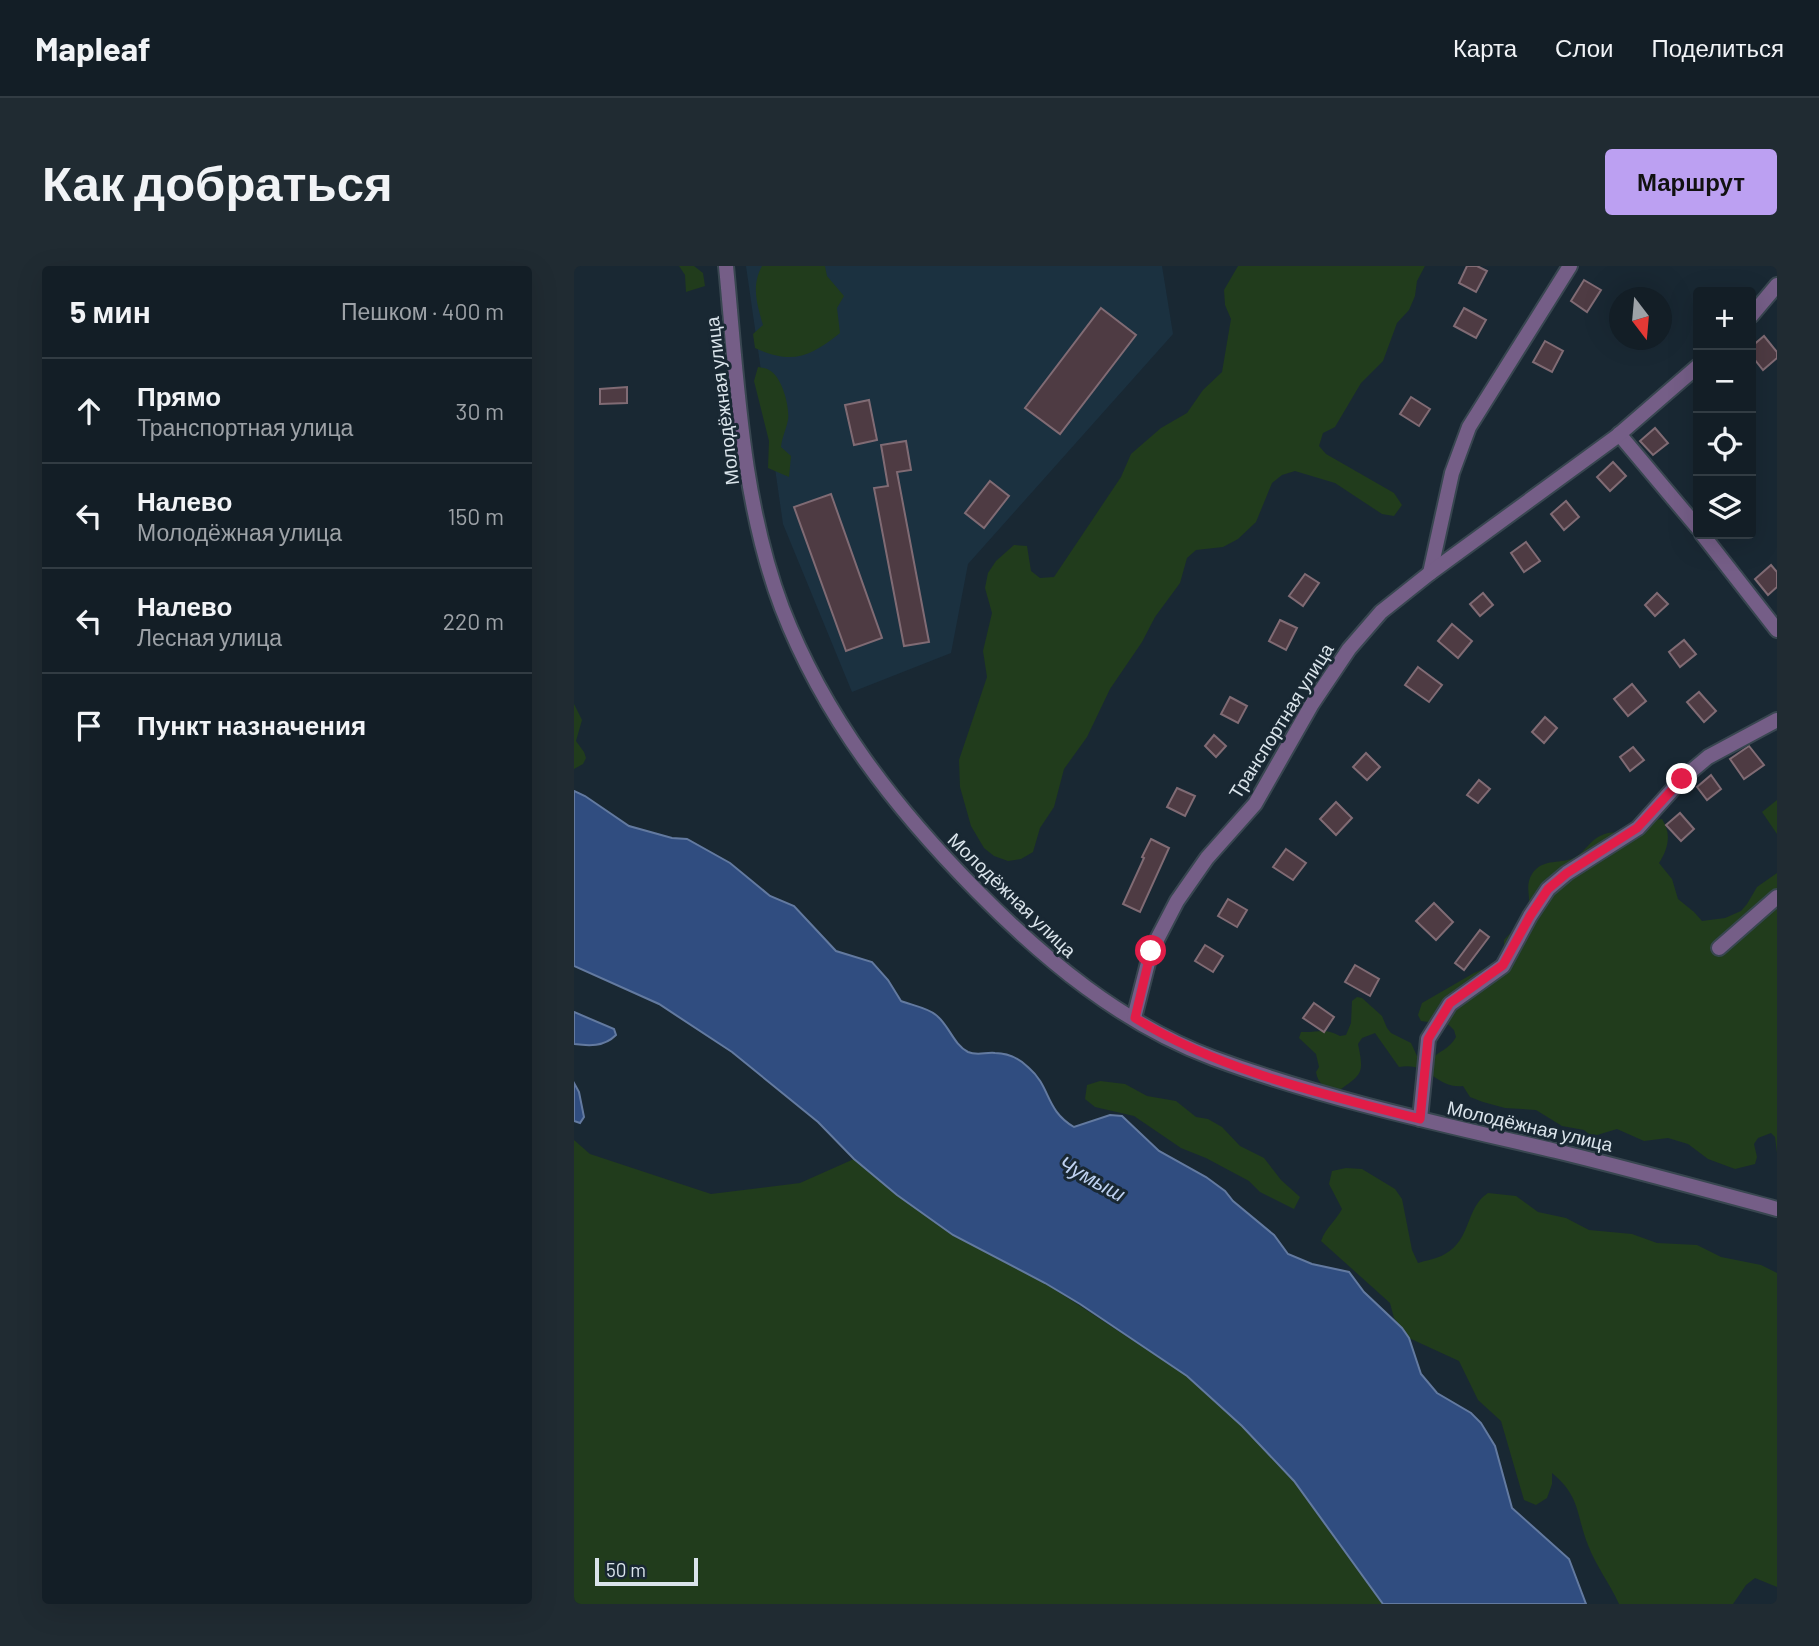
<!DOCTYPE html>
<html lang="ru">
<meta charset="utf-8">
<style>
:root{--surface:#131e26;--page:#202b32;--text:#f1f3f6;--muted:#9da2a7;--line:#323c43;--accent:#bca0f2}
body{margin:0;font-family:Barlow,sans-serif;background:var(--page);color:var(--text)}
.controls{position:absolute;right:21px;top:21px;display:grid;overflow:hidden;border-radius:7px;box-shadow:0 7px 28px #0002}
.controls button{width:63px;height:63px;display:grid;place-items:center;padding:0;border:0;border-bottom:2px solid var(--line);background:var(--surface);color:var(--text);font:35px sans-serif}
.compass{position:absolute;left:1035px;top:21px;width:63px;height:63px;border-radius:50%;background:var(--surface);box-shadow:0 7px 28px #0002;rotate:164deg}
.scale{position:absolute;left:21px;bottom:18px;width:103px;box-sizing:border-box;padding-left:7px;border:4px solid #dae4eb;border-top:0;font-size:19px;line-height:24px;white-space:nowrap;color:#dae4eb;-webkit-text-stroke:5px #192833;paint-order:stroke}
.stop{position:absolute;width:21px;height:21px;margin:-16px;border:5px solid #e11d48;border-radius:50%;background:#fff}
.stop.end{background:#e11d48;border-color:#fff;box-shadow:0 2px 7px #0008}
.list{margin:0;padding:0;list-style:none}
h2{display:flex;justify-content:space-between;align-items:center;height:91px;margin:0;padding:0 28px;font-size:30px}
h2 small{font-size:23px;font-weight:400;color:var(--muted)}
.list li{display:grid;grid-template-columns:46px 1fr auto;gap:21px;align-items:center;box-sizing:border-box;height:105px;padding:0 28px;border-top:2px solid var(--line)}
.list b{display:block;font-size:26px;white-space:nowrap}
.list p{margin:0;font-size:23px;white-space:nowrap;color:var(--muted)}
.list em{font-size:23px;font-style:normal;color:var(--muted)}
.icon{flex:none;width:38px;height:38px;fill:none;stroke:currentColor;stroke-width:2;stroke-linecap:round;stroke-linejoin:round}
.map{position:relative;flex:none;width:1203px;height:1338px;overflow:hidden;border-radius:7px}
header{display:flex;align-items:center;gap:42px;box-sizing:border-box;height:98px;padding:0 35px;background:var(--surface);border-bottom:2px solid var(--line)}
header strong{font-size:33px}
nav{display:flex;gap:38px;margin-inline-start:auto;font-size:24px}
.intro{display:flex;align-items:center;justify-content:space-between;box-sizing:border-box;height:168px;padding:0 42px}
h1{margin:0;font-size:49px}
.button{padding:18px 32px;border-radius:7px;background:var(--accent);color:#111;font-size:24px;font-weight:700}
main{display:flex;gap:42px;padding:0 42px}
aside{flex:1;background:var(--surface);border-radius:7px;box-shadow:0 7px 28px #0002}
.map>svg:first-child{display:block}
</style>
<header>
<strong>Mapleaf</strong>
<nav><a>Карта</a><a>Слои</a><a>Поделиться</a></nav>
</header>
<div class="intro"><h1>Как добраться</h1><a class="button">Маршрут</a></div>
<main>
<aside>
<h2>5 мин<small>Пешком · 400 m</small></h2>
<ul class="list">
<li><svg class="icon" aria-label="ahead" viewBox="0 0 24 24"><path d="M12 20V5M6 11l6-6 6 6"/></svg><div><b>Прямо</b><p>Транспортная улица</p></div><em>30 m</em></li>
<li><svg class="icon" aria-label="left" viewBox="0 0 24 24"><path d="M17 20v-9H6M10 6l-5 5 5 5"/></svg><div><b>Налево</b><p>Молодёжная улица</p></div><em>150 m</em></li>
<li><svg class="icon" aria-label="left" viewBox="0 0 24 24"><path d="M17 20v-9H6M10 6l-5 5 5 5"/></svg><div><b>Налево</b><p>Лесная улица</p></div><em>220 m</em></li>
<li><svg class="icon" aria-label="arrive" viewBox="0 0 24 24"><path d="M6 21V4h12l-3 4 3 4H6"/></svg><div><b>Пункт назначения</b></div></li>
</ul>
</aside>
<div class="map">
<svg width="1203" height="1338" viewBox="0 0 1203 1338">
<rect width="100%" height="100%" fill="#192833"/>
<polygon fill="#1b3140" points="172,0 588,0 599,68 394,298 377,387 278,426 209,258"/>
<g fill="#213c1c">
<polygon points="105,0 120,0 129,7 131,20 112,26 111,9"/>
<path d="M188 0H251L253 10 270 30 263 42 266 67C236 91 218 99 181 82L179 68 189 59C183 38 177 20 188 0Z"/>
<polygon points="664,0 851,0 843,15 841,30 835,44 823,57 809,95 787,117 761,161 749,167 745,180 752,188 820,227 828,239 820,250 808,248 761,217 721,205 708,209 698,217 682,256 664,273 649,281 622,284 613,292 606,317 581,351 568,376 536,423 513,471 490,503 480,541 466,562 459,586 447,593 434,595 420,590 410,582 397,560 386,521 385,494 413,411 409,385 418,347 411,322 414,307 422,295 440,279 453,280 457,305 466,312 480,311 547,211 557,188 587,162 613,147 629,124 648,106 657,53 651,39 650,24"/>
<path d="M184 101C188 102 192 102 195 104 208 110 216 141 214 154 212 164 208 171 207 181L217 190 215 211 194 202 195 175 180 115Z"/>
<polygon points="0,438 8,454 2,475 10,486 12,492 9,498 0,503"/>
<polygon points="1203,534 1203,568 1188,546"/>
<path d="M1088 553C1098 568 1094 583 1085 597L1098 613 1104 633 1120 646 1128 655 1151 652 1167 645 1173 638 1183 621 1203 607V887L1201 871 1197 867 1184 872 1180 878 1183 891 1181 898 1161 903 1134 893 1114 878 1094 872 1070 875 1043 863 1023 869 1015 868 1010 864 988 860 962 844 931 842 909 836 896 831 889 820C863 823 854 795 825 801L801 767 788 772 784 778C790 807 789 808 764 825 753 823 744 819 742 806L745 801 742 788 725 772 727 766C745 767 749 761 766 770L772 769 777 757 778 735 783 731 788 732 808 750 813 762 817 767 837 777 843 790 855 795C863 786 876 783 882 771L880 764 875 759 847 755 844 749 848 737 900 707 930 694V674C938 665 950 656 954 645 958 632 950 621 958 608 969 591 988 599 1002 591 1011 585 1016 575 1026 570 1037 564 1047 568 1058 565 1069 562 1076 554 1088 553Z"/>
<polygon points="526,815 551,818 573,830 602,835 622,851 634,853 648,861 666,880 690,892 707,914 726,931 720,943 686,926 675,915 632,892 607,882 560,850 521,841 511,833 513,819"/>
<polygon points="0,874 16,888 137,928 226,917 280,893 323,929 379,969 471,1017 613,1110 668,1160 720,1215 809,1338 0,1338"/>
<path d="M772 902 788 903 821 923 828 933 838 984 844 997C853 994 863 993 871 988 898 973 891 942 914 927L942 930 964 946 992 952 1015 964 1058 968 1083 977 1123 979 1147 991 1187 999 1203 1007V1321L1181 1312 1172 1319 1159 1338H1045C1036 1318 1022 1300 1014 1279 1002 1249 1007 1231 978 1207V1218L973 1232 962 1239 950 1234 927 1155 904 1134 885 1095 835 1072 820 1052 816 1037 747 975C752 961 761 956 768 943L755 918 758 905Z"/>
</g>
<g fill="#304d80" stroke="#637aa0" stroke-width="2">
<path d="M0 525 11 530 55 560 98 572 113 573 156 597 196 630 220 640 262 685 298 696 314 714 327 735C337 739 354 742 362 749 375 759 379 778 394 786 403 790 412 786 421 787 434 787 446 793 455 802 477 821 471 844 500 861L536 849 548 850 585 885 632 911 651 925 659 935 700 969 714 988 738 998 775 1006 790 1026 828 1062 835 1072 847 1108 863 1127 897 1147 907 1157 921 1180 938 1242 995 1293 1012 1338H809L720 1215 668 1160 613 1110 506 1038 471 1017 379 969 323 929 280 893 244 856 158 786 85 738 0 700Z"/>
<path d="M0 746 40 763 42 769C30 781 15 780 0 778Z"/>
<polygon points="0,817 5,826 10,851 6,857 0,855"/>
</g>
<g fill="#4e3b43" stroke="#806b74" stroke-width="2">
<polygon points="893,0 903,0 913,5 902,26 885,17"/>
<polygon points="1010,14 1027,24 1013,46 997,35"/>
<polygon points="527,42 562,69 486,168 451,142"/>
<polygon points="890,42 912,54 902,72 880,60"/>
<polygon points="1190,70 1203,86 1203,92 1189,104 1177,89 1177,81"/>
<polygon points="971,75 989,85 978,106 959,96"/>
<polygon points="53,121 53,137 26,138 26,123"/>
<polygon points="837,131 856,143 845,160 826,148"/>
<polygon points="295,134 303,174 280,179 271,139"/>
<polygon points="1081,162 1094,177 1079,189 1066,175"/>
<polygon points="332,175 337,204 323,206 355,376 330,380 300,222 314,220 307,179"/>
<polygon points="1039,196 1052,210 1036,225 1023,211"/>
<polygon points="416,215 435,230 410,262 391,247"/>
<polygon points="257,228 308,372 272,385 220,241"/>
<polygon points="992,235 1005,251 990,264 977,248"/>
<polygon points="952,276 966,295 950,306 937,287"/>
<polygon points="1197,299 1203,306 1203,321 1194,329 1181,313"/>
<polygon points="731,308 745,317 729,340 715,330"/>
<polygon points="909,327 919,339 906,350 896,338"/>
<polygon points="1083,327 1094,338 1081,350 1071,339"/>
<polygon points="706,354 723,362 712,384 695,375"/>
<polygon points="878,358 898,375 884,392 864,375"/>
<polygon points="1110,374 1122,388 1106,401 1095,386"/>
<polygon points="844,401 868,419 855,436 831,419"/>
<polygon points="1058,418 1072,435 1054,450 1040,433"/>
<polygon points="1125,426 1142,445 1130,456 1113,436"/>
<polygon points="656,431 673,440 664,457 647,448"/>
<polygon points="971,451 983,462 970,477 958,466"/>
<polygon points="640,469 652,480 642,491 631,480"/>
<polygon points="1175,480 1190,499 1170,513 1156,493"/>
<polygon points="1059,481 1070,494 1056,505 1046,491"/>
<polygon points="792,487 806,501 793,514 779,501"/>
<polygon points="1137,509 1147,523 1133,534 1123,521"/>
<polygon points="905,514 916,523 904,537 893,529"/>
<polygon points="603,522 621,530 611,550 593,541"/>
<polygon points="762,536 778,552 762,569 746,553"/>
<polygon points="1106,547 1120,563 1107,575 1092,559"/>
<polygon points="577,573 595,582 566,646 549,638 570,592 568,591"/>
<polygon points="712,583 732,597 719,614 699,601"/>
<polygon points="654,633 673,644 663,661 644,650"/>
<polygon points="860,637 879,656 862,674 842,655"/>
<polygon points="906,664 915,671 890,704 881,697"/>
<polygon points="631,679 649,690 639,706 621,695"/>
<polygon points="781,699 805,713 796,730 771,716"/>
<polygon points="740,737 760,751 750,766 729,752"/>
</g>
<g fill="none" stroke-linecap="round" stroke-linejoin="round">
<g stroke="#384650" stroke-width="18">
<g id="minor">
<path d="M152 0C163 113 167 234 208 342 250 451 321 542 403 625 471 694 548 758 639 792 750 833 867 858 982 885 1056 903 1129 923 1203 943"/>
<polyline points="1177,50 1203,19"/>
<polyline points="1045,168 1124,262"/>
<polyline points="1128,268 1203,364"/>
<polyline points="856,307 878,207 895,161 996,0"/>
<polyline points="1145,682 1203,631"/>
<polyline points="560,752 577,685 603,635 633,592 681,538 738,438 775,383 807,346 856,307 1042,171 1124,100"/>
<polyline points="846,853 854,773 876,738 929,700 956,650 974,623 993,607 1064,562 1108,513 1134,491 1203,454"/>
</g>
</g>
<use href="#minor" stroke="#755e87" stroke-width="14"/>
</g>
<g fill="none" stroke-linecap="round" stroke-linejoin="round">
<path stroke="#e11d48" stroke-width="9" d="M577 685 561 752C646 805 749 828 846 853L854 773 876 737 929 699 956 650 974 623 993 607 1063 562 1108 513"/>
</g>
<g text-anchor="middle" stroke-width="6" stroke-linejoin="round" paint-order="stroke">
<g font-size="19" fill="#dae4eb" stroke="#192833">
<text transform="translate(148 135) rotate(-97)" y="7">Молодёжная улица</text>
<text transform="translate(707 455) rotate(-58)" y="7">Транспортная улица</text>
<text transform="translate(438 629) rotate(44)" y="7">Молодёжная улица</text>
<text transform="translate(956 860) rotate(13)" y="7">Молодёжная улица</text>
</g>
<g font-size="21" font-style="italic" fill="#bfd2f1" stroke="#192833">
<text transform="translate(518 913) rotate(29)" y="7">Чумыш</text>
</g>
</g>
</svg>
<div class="controls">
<button>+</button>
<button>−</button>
<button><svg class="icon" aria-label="locate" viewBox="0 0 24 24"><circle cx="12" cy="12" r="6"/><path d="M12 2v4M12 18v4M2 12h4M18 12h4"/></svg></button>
<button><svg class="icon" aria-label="layers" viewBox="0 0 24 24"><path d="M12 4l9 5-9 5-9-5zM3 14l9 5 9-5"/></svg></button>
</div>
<svg class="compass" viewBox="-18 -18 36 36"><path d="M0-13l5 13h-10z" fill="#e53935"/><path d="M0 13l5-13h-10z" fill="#9da2a7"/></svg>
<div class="scale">50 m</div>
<div class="stop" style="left:577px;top:685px"></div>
<div class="stop end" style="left:1108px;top:513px"></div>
</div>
</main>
